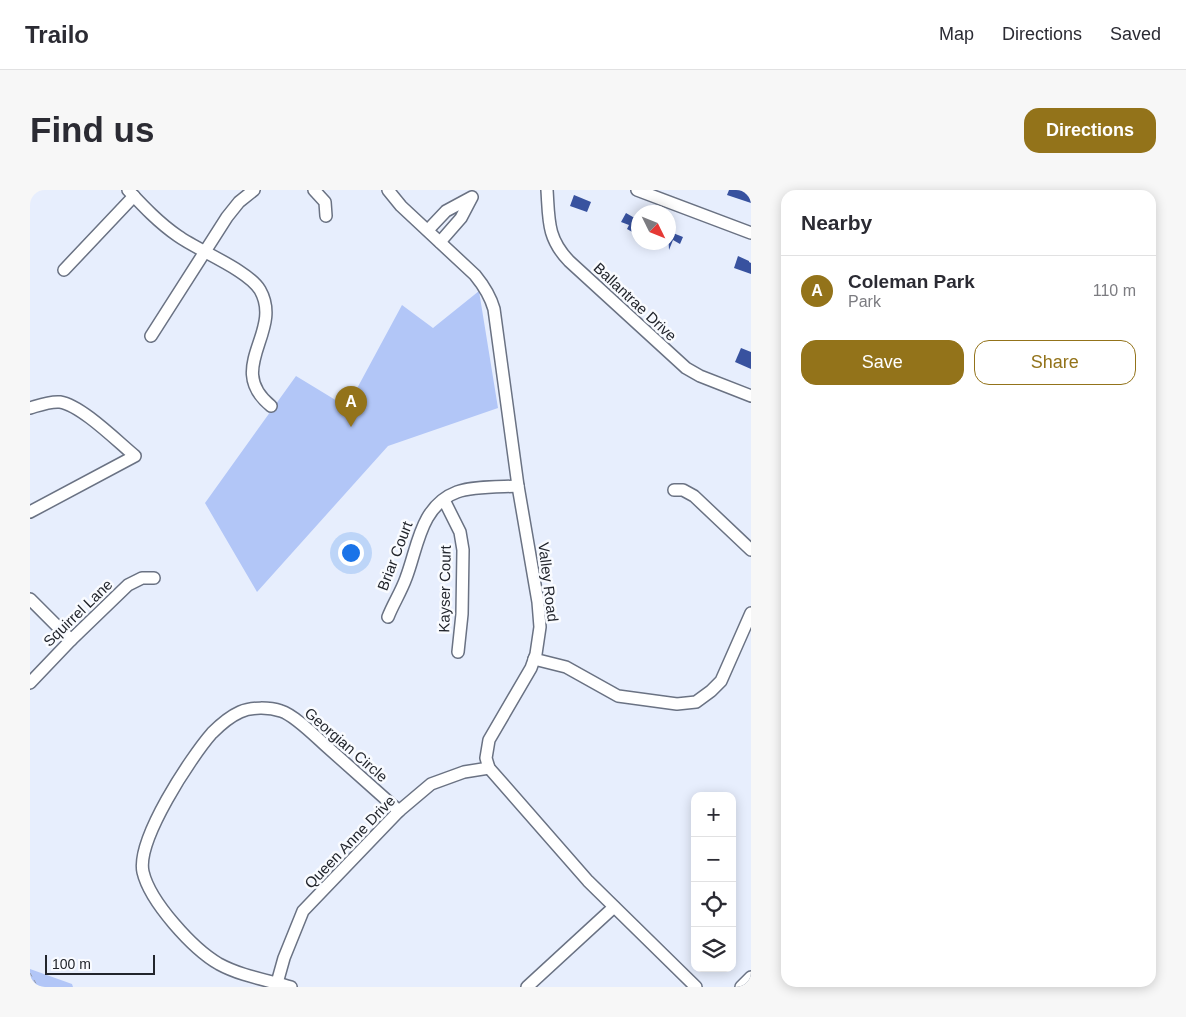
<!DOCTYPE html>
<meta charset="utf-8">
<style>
:root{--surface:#fff;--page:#f7f7f7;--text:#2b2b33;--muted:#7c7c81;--line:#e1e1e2;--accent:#93731a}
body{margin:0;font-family:Arial,sans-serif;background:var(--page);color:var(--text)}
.controls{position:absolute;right:15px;bottom:15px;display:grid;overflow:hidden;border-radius:10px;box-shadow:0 2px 12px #0003}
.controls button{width:45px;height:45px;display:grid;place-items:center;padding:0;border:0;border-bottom:1px solid var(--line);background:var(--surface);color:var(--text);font:25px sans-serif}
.compass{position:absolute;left:601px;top:15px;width:45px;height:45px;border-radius:50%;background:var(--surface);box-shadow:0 2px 12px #0003;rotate:133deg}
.scale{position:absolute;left:15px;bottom:12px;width:110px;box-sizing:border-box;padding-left:5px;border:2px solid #22252c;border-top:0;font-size:14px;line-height:18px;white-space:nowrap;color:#22252c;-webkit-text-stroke:4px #f9fbff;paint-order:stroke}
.you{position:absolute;left:320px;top:362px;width:18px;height:18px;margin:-12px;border:4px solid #fff;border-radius:50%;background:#1a73e8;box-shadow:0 0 0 8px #1a73e833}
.badge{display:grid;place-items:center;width:32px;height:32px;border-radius:50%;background:var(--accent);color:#fff;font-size:16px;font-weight:700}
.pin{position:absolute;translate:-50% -41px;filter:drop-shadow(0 1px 2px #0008)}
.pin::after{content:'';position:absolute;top:26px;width:18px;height:15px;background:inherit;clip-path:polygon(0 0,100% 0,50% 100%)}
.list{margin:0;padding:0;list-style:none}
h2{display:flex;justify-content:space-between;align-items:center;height:65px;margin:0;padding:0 20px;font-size:21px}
h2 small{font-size:16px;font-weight:400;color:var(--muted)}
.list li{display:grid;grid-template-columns:32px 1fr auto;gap:15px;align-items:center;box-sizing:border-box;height:70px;padding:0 20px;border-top:1px solid var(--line)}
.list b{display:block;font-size:19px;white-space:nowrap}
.list p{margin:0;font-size:16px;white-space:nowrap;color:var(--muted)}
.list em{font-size:16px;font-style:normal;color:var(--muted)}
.actions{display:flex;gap:10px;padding:15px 20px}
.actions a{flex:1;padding:11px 0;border:1px solid var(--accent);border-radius:15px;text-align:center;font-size:18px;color:var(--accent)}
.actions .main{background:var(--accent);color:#fff}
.icon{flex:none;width:28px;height:28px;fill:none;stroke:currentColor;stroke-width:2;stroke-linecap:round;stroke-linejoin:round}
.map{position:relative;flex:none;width:721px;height:797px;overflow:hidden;border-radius:15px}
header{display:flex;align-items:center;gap:30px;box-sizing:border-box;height:70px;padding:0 25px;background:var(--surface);border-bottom:1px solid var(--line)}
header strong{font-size:24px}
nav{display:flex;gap:28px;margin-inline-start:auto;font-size:18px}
.intro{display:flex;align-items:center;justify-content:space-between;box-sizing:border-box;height:120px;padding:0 30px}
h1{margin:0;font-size:35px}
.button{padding:12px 22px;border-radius:15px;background:var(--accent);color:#fff;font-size:18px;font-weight:700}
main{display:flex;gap:30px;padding:0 30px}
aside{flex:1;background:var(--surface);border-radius:15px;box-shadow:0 2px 12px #0003}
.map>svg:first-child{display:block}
</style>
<header>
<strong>Trailo</strong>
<nav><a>Map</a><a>Directions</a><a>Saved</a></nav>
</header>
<div class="intro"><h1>Find us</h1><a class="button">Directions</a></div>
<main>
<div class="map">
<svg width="721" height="797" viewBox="0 0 721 797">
<rect width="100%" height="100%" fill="#e7eefd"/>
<g fill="#b2c6f7">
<polygon points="449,101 468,218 358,256 227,402 175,313 266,186 317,217 372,115 403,138"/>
<polygon points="0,779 42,794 43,797 0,797"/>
</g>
<g fill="#38529f">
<polygon points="699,0 721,0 721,13 697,5"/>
<polygon points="544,5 561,12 557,22 540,16"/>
<polygon points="596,23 608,30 608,40 606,38 604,43 597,39 599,35 591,32"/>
<polygon points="638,41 653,47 650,54 643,50 639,60"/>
<polygon points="708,66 719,71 719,72 721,73 721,84 704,78"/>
<polygon points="711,158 721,162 721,179 705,172"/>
</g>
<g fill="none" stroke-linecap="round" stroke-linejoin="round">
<g stroke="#6a7283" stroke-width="14">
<g id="minor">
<path d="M98 0C113 16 129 33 148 46 169 61 218 80 230 100 254 142 194 178 241 216"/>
<polyline points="284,0 295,12 296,26"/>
<path d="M358 0 371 16 445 85C454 96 460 105 464 119L488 296 508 412 510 437 506 464 501 478 459 550 456 568 459 578 558 691 666 797"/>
<path d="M517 0C519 30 517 48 539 71L656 178 670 186 721 206"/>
<polyline points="607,0 721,43"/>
<polyline points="398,40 416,21 442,7 431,28 410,52"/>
<polyline points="34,80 104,6"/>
<polyline points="121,146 197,27 209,12 224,0"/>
<path d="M0 218C10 215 20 211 30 212 51 215 88 252 105 266L0 322"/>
<polyline points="644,300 653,300 664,306 721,360"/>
<polyline points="414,310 430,342 433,360 432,424 428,462"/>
<polyline points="0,409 41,450"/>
<path d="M358 427C363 414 371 402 376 388 388 357 390 316 427 302 442 296 472 297 488 296"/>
<polyline points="504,469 536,477 588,506 647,514 666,512 681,501 691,491 721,423"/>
<polyline points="0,493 41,450 98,395 112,388 124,388"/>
<polyline points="247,793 254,768 273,721 369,621 401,594 434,582 459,578"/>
<path d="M261 797C237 790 211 786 189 774 163 759 120 712 113 682 106 650 161 567 182 543 189 536 201 526 210 522 221 517 239 517 251 521 264 525 284 545 295 555 320 577 344 599 369 621"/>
<polyline points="497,797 584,717"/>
<polyline points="711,797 721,787"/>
</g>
</g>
<polyline stroke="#959aa6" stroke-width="1" stroke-dasharray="4 4" stroke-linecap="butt" points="0,783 8,797"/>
<use href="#minor" stroke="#fff" stroke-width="11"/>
</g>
<g text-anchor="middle" stroke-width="5" stroke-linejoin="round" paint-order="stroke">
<g font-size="15" fill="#22252c" stroke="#f9fbff">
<text transform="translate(605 112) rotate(43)" y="5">Ballantrae Drive</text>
<text transform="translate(365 366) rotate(-69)" y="5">Briar Court</text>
<text transform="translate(518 392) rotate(83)" y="5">Valley Road</text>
<text transform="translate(415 399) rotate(-89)" y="5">Kayser Court</text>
<text transform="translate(48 423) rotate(-44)" y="5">Squirrel Lane</text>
<text transform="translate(316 555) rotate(41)" y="5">Georgian Circle</text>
<text transform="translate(320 652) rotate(-46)" y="5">Queen Anne Drive</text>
</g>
</g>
</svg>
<div class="controls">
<button>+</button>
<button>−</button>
<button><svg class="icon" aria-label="locate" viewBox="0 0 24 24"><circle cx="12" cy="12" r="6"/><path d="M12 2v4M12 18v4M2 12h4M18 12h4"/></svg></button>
<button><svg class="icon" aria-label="layers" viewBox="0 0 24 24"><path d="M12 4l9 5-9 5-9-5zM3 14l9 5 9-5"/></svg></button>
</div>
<svg class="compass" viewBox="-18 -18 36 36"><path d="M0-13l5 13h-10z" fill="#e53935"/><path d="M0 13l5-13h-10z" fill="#7c7c81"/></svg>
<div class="scale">100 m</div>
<div class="you"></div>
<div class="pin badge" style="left:321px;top:237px">A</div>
</div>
<aside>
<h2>Nearby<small></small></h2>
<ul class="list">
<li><span class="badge">A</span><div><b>Coleman Park</b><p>Park</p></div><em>110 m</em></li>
</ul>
<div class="actions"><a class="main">Save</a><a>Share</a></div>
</aside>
</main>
